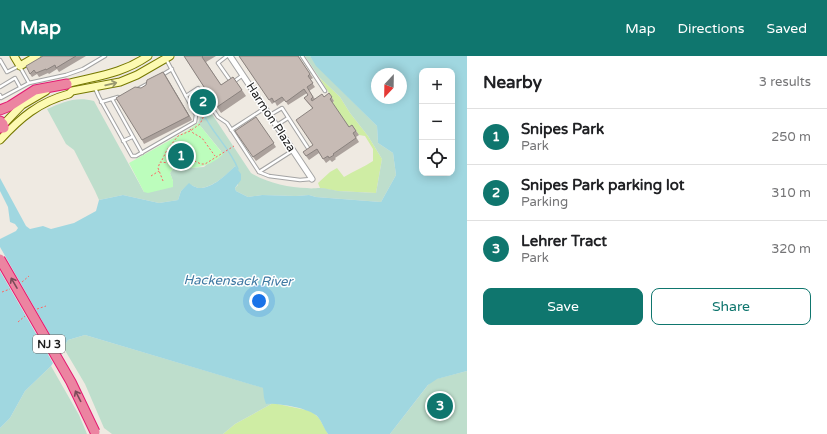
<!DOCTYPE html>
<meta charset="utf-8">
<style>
:root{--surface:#fff;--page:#f6f6f6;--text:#202124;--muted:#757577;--line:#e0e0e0;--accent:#0f766e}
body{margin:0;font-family:"Varela Round",sans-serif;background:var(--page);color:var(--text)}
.controls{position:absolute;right:12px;top:12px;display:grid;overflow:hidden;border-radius:8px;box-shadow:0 2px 10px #0003}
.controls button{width:36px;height:36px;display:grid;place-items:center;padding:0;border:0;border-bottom:1px solid var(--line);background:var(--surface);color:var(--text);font:20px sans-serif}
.compass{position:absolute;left:371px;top:12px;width:36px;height:36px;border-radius:50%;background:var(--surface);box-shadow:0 2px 10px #0003;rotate:202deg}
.you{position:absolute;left:259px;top:245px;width:14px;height:14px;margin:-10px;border:3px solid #fff;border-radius:50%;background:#1a73e8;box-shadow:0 0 0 6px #1a73e833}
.badge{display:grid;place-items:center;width:26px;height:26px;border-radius:50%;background:var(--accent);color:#fff;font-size:13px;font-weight:700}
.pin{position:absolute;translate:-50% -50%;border:2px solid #fff;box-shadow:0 1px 4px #0006}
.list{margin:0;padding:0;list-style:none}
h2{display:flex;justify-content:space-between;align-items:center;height:52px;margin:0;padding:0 16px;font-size:17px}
h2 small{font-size:13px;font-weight:400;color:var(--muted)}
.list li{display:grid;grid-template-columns:26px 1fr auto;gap:12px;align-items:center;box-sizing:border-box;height:56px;padding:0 16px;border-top:1px solid var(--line)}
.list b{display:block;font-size:15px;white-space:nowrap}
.list p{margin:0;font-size:13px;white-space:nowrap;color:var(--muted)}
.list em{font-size:13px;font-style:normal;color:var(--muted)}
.actions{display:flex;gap:8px;padding:12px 16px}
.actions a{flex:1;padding:9px 0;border:1px solid var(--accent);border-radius:8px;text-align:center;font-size:14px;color:var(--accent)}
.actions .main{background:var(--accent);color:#fff}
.icon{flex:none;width:22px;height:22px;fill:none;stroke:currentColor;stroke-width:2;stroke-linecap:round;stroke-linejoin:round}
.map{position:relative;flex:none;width:467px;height:378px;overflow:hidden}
header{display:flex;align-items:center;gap:24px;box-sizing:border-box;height:56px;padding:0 20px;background:var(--accent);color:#fff}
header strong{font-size:19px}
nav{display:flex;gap:22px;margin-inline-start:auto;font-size:14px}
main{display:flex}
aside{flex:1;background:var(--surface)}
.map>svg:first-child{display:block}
</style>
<header>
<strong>Map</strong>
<nav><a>Map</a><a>Directions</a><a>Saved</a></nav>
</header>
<main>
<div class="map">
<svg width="467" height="378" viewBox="0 0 467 378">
<rect width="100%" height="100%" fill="#efeae2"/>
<g fill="#cfeda4">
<path d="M319 21 340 41 350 57 368 80 382 103 376 137 337 135 320 132 318 127 330 116 337 112 344 121C354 115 364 111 373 105V93L365 80 359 79 355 73 351 75 332 47 334 45Z"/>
<polygon points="273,347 311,355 319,362 328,378 223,378 235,368"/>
</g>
<g fill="#bedecc">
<path d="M305 0H310L317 10 377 70 378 87 393 97 396 119 381 146 316 141 309 139 296 140 262 139 248 141 236 135 235 132 238 129 235 110C227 119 211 133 198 132 195 131 191 129 189 128L181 135 178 144 159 147 123 139 99 144 95 135 74 94 66 88 47 53C63 46 76 40 94 45L144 136 173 125 170 117 173 113 204 111 221 95 198 67 201 60 190 43 196 41 206 56 208 52 251 117C266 126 289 132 307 132 311 133 316 132 320 132 326 132 332 134 338 135 351 136 363 136 376 137L382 103 368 80 350 57 340 41 319 21Z"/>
<polygon points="85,279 264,332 264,342 273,347 235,368 223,378 112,378 104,372 85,328 63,291 68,284"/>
<polygon points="51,310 79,359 87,378 0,378 0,372 10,362 25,335"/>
<polygon points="467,315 467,378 390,378 432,324"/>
</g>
<path fill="#bcfdbc" d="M198 67 223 98C208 113 192 112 173 113L170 117 173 125V131L148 137 144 136 129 107 190 73Z"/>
<path fill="#a0d7e0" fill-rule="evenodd" d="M310 0H467V315L437 323 428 329 390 378H328C324 373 322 366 318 361 309 352 278 347 266 348L264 342 263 332 85 279 68 284 51 310 25 335 10 362 0 372V183L16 175 18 172 15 168 10 166 8 151 0 135V122L26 170 30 173 43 170 51 173 74 167 96 155 99 144 123 139 159 147 178 144 181 135 189 127C191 129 195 131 198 132 212 133 226 119 235 110L241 118V124L235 132 236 135 248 141 262 139 296 140 309 139 316 141 381 146 396 119 393 97 378 87 377 70 316 10ZM422 15H452V117H422ZM377 18H401V42H377Z"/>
<polygon fill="#efeae2" points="0,191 61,298 54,309 0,215"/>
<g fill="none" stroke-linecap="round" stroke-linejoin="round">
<path stroke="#a0d7e0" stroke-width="1.5" d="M203 57C212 77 230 92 238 113"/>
<g stroke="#a4a4a4" stroke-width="4.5">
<g id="lane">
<polyline points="227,0 218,7 232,27 243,19"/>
<polyline points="302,0 325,35"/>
<polyline points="0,4 7,16 19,10"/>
<polyline points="20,11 29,27"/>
<polyline points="162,19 172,13"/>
<polyline points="0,31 15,22 20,31"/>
<polyline points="95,32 99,41 132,100 136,100 195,66 196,59 166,3"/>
<polyline points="138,33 149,27"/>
<polyline points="0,39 1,42 29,27 66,19 83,13 105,0"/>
<polyline points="186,40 198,32 218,61 227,67 259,116 269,120 300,124 311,123"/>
<polyline points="112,43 142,97"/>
<polyline points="101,46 118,41"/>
<polyline points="270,59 282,52 308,92"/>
<polyline points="277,69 288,62"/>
<polyline points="231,74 265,52"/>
<polyline points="123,85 132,81"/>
<polyline points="259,116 292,95"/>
</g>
</g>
<g stroke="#a4a4a4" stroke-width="7">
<polyline id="street" points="230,0 312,123"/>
</g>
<g stroke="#767800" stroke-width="9">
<g id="secondary">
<polyline points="14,0 20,10 37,0"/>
<path d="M63 29C95 20 120 19 148 0"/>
<polyline points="0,72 22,49 46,35"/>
<path d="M0 84C20 62 39 46 69 38L72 35 120 26 137 19 170 0"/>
</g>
</g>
<g stroke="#e41971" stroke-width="11">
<g id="highway">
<polyline points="0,54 10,50 35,34 67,28"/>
<polyline points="0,65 3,68 4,72 0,72"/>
</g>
</g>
<g stroke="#ff6563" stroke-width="1" stroke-dasharray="2 2" stroke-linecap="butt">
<polyline points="190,73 193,77 202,82 215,100"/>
<polyline points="162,104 167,94 178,80 190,75 200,68 208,51"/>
<polyline points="151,120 159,115"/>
<polyline points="163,125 158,112 160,106 169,107 188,102 201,108 205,108 234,90"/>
<polyline points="22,226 29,220"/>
<polyline points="2,236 10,233"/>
<polyline points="37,253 46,250"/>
<polyline points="18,266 25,260"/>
</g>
<use href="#lane" stroke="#fff" stroke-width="2.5"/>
<use href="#street" stroke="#fff" stroke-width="5"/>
<use href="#secondary" stroke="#fdfab2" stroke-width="7"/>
<use href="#highway" stroke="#ec84a1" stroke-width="9"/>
<g stroke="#e41971" stroke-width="11" stroke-linecap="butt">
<polyline id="highway-bridge" points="0,203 71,326 95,376"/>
</g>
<use href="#highway-bridge" stroke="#ec84a1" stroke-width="9"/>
</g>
<g fill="#aba19c">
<polygon points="43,0 86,0 59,16 57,13 49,18 48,17 39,21 37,18 32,21 30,18"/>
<polygon points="184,0 216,0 206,6 221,29 233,21 246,40 221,57"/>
<polygon points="239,0 298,0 313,22 310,24 315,31 309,35 315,43 324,41 329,37 334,45 332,47 349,71 352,69 359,79 356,81 359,86 335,102 336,103 332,106 330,104 326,107 319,97 309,104 303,96 313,89 312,52 304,42 308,39 307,37 288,49 285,44 277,50 275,46 272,48"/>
<polygon points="163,16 192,64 144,88 142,84 146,29"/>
<polygon points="256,61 276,91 256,105 235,75"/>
</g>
<polygon fill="#8b837f" points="163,16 166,20 192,64 189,60"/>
<g fill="#c7bbb5" stroke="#8b837f">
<polygon points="43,0 76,0 56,12 55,9 46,14 46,13 36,17 34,14 30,18 26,10"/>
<polygon points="184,0 203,0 202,1 221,29 233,21 242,34 217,51"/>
<polygon points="239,0 298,0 310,18 308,20 313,27 307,31 313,41 311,43 312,45 322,38 324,41 329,37 332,41 330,43 349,71 352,69 356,75 353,77 356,82 333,98 334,99 329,102 328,100 323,103 317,93 306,100 303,96 313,89 296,64 313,52 304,42 308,39 304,33 286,46 282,41 274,46 272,42 269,44"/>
<polygon points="163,16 189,60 142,84 116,42 135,31 141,32 146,29 147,24"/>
<polygon points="256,61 274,87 253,101 235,75"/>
</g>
<defs><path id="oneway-shaft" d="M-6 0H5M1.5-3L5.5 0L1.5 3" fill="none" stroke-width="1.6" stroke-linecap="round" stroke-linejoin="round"/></defs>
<use stroke="#98976f" href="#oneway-shaft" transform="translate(111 28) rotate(-13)"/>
<g stroke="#7a4b58">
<use href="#oneway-shaft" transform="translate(14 227) rotate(-120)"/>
<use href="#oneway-shaft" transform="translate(78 340) rotate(-117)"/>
</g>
<g text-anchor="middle" stroke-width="3" stroke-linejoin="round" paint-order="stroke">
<rect fill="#fff" stroke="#616161" stroke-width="1" x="33" y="279" width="32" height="18" rx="3"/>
<g font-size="11" font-weight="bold" fill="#1d1d1d">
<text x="49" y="292">NJ 3</text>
</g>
<g font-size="12" fill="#1d1d1d" stroke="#fff">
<text transform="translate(271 61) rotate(57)" y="4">Harmon Plaza</text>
</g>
<g font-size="13" font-style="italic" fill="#3f79a3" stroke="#fff">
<text transform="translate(238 224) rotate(1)" y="5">Hackensack River</text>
</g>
</g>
</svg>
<div class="controls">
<button>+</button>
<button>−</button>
<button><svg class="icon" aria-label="locate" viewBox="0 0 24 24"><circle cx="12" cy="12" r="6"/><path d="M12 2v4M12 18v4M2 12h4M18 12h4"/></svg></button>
</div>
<svg class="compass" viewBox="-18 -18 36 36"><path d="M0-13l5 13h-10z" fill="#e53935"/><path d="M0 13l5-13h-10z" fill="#757577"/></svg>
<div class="you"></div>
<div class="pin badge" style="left:181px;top:100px">1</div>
<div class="pin badge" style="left:203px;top:46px">2</div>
<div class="pin badge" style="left:440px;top:350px">3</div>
</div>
<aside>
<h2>Nearby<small>3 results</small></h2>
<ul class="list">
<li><span class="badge">1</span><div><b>Snipes Park</b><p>Park</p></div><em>250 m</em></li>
<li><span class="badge">2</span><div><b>Snipes Park parking lot</b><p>Parking</p></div><em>310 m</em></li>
<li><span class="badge">3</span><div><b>Lehrer Tract</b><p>Park</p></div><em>320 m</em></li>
</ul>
<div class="actions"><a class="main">Save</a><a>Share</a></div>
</aside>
</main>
